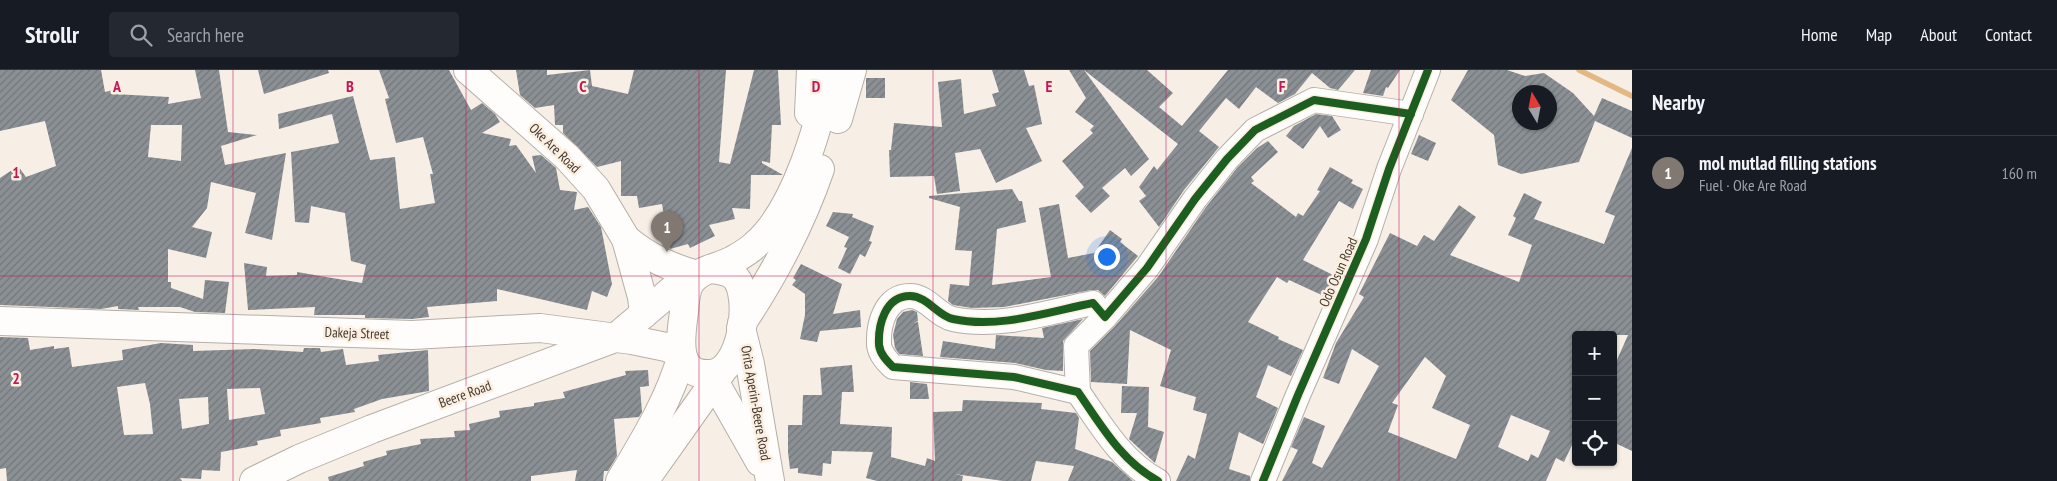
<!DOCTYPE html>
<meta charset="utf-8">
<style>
:root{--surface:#171b24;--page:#242831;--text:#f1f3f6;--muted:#9ea1a6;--line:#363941;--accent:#817971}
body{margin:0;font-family:"PT Sans Narrow",sans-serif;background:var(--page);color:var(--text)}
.controls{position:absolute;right:15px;bottom:15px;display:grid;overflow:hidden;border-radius:5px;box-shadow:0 1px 4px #0004}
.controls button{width:45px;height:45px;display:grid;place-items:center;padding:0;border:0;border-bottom:1px solid var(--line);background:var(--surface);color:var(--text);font:25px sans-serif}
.compass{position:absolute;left:1512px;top:15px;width:45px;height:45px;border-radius:50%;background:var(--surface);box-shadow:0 1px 4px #0004;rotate:350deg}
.you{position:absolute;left:1106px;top:186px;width:18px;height:18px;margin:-12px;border:4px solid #fff;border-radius:50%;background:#1a73e8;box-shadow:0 0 0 8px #1a73e833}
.badge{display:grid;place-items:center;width:32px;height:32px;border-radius:50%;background:var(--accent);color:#fff;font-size:16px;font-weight:700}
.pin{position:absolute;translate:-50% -41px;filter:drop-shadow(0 1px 2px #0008)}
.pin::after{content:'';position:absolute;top:26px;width:18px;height:15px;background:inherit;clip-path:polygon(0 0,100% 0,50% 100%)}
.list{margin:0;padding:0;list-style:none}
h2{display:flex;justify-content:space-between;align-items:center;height:65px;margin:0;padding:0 20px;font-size:21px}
h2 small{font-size:16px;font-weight:400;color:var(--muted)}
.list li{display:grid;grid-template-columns:32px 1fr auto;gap:15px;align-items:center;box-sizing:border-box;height:75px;padding:0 20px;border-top:1px solid var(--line)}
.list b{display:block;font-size:19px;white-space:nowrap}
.list p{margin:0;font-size:16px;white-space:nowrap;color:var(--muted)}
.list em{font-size:16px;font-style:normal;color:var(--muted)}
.icon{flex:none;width:28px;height:28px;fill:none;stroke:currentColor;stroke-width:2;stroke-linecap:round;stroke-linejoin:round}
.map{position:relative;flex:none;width:1632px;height:411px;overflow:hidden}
header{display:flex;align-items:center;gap:30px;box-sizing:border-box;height:70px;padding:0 25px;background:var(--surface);border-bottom:1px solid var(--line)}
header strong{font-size:24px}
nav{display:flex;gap:28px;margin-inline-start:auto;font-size:18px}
.search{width:350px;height:45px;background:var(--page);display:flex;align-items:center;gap:12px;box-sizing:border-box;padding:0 18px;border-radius:5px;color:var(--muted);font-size:19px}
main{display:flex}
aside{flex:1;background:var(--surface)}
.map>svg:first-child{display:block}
</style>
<header>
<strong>Strollr</strong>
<div class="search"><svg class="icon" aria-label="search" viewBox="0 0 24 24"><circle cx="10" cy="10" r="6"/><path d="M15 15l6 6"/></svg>Search here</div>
<nav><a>Home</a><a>Map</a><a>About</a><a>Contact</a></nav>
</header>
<main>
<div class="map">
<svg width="1632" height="411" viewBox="0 0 1632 411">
<defs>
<pattern id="building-hatch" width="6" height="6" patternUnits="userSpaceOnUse" patternTransform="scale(1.25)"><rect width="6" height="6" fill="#8b9095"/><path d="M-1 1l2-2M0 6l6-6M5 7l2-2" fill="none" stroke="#73777a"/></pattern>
</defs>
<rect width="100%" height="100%" fill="#f7efe6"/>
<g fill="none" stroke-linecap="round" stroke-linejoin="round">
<polyline stroke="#e3b883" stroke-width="5.5" points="1579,0 1632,26"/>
</g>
<g fill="url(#building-hatch)" fill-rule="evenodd">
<path d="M0 0H101L105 22 113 20 114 24 169 27 168 34 201 28 195 0H219L228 62 257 65 221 76 225 95 286 83 272 170 245 163 256 123 211 112 207 138 192 157 212 162 206 188 168 179V212H171V218L203 229 205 210 229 212 225 243 195 242 180 237H138L139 240 118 239V236L101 239 0 235V108L18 96 26 107 56 96 45 51 0 61ZM151 55H182L181 91 148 87Z"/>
<polygon points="258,0 328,0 329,3 264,24"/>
<polygon points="379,0 449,0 471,40 482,33 495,44 500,52 482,63 511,69 509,76 516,75 536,103 532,86 541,85 556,98 560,120 577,122 574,140 588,137 601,157 612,214 607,227 592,221 587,240 497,219 497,231 427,237 429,247 412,249 365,248 365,245 314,245 315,237 248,240 244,193 267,197 266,206 297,205 297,202 362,213 366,195 351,191 345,143 311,136 309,153 295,152 291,82 339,73 332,44 279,59 278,44 353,26 370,90 395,87 400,139 435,133 430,104 433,104 423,67 396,73 385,29 389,28"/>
<polygon points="516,0 547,0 547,5 590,0 592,16 628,24 634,0 726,0 719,92 730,94 754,0 778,0 781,55 772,55 770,93 762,91 762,93 783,105 751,105 750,139 732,138 735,149 709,155 715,166 690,178 688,174 670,179 662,134 639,138 637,126 621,126 621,91 597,97 563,63 563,55 555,55 554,35 535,38 520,25"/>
<polygon points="992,0 1024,0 1029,16 1034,15 1042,54 1026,58 1042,91 996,113 980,79 955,83 960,121 937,124 934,106 890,107 889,80 891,80 894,53 942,57 938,12 961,9 964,44 996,36 992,24 999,22"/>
<polygon points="1069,0 1147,0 1173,23 1159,37 1182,56 1228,0 1355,0 1338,20 1330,18 1312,3 1295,24 1278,33 1256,17 1239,39 1226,28 1199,61 1219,77 1184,120 1159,157 1139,131 1146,126 1139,117 1154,96 1157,100 1178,74 1084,0 1149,89 1131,106 1125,98 1102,118 1110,126 1091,143 1075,126 1084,117 1062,91 1093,63 1090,60 1094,56 1075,42 1086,28"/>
<polygon points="1371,0 1400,0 1388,18 1386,17 1383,26 1363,23"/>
<path d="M1468 0H1507L1525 6 1544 3 1573 23 1594 46 1602 28 1632 41V68L1595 51 1579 92 1521 104 1498 95 1494 65 1451 30ZM1520 22H1550V52H1520Z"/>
<rect x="866" y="8" width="19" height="20"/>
<polygon points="1316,44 1332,46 1341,60 1328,68 1320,56 1303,79 1286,66 1294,56"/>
<polygon points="1419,65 1436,73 1428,91 1411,84"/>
<polygon points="1268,71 1278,82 1251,107 1254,111 1251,113 1296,147 1298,143 1303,146 1320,121 1317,120 1330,97 1353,110 1351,113 1363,119 1353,139 1339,131 1303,190 1335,206 1326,227 1289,210 1287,213 1277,207 1248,252 1279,267 1278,269 1303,280 1291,306 1268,295 1256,327 1278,338 1263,374 1239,362 1229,399 1250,406 1250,411 1176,411 1188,385 1195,389 1207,344 1193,340 1196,327 1160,316 1171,280 1130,260 1127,314 1091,312 1090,281 1115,256 1158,207 1206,137 1237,98 1257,78"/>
<path d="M1632 78V381L1613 372V299L1628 265H1576V377L1572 375 1564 392 1556 388 1546 411H1282L1298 380 1291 377 1304 347 1325 356 1312 393 1322 398 1379 296 1352 279 1339 314 1323 308 1336 273 1364 227 1359 224 1390 163 1417 176 1424 165 1434 171 1459 135 1476 147 1450 185 1519 212 1532 175 1508 165 1516 148 1513 146 1524 123 1542 132 1534 149 1604 174 1615 146 1605 142ZM1425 287 1446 306 1432 338 1470 355 1456 389 1388 362 1398 335 1392 333ZM1511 345 1550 361 1538 388 1531 384 1528 391 1498 377Z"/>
<polygon points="1012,119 1019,131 1022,131 1026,152 997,159 992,215 1051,207 1039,138 1059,134 1068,188 1094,183 1110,160 1122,169 1120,172 1138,186 1105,226 1098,220 1091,220 1004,237 972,238 953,235 948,231 950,214 969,216 972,181 955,180 960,137 929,128 929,126"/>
<polygon points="833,142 853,144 852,147 874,156 869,171 872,172 865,187 860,184 850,204 838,198 847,178 844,177 849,167 826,156"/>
<polygon points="801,194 842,214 833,244 860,240 861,257 820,261 817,272 800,269 805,245 805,224 792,215 796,210 793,208"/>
<polygon points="912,240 917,242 918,251 914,253 918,252 923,286 899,284 895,278 893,265 897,249 903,242"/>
<polygon points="1083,249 1063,271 1063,301 1046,300 1015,293 940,287 943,271 995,279 996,265 1044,268 1042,258"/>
<path d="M0 267 28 268 30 280 54 276V279L69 277 72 297 123 290 122 280 161 273 193 275V281L255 279 303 282 304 278H320L321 282 343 279 346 295 379 291 378 285 428 280 429 321 382 329 354 339 355 342 320 348 321 353 280 360 281 366 257 371 258 375 221 382 220 401 202 400 201 409 180 408 182 411H7L6 398 0 399ZM145 313 150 334 153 364 124 365 117 317ZM260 318 265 344 229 350 227 319ZM208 327 209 354 182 359 179 329Z"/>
<polygon points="852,295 854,322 842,322 840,354 892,357 891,387 925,396 927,388 935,391 933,342 962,341 963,330 1042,333 1041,339 1076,343 1079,348 1075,379 1112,392 1133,411 1068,411 1074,396 1036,391 1031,411 1003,411 955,404 963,406 962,411 877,411 866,408 873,382 832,381 831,394 823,393 822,406 798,403 798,398 790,399 788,382 788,355 802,355 803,325 822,325 820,298"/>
<polygon points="648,300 649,316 640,317 642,342 639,347 614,349 617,386 608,401 604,401 603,411 575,411 577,400 531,406 531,411 329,411 328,407 364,396 363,392 387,385 386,381 421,374 420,369 455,367 454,361 470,360 469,354 500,347 499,341 534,336 534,333 565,328 563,322 626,305 625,301"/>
<polygon points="910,312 927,314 929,329 910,329"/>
<polygon points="1122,316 1149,317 1148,357 1164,362 1155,393 1129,369 1137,343 1121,343"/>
</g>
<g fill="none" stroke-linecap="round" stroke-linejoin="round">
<g stroke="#b6afa7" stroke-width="26">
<g id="minor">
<polyline points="1078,322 1076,276 1105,247"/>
<path d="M1158 411C1121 391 1101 355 1078 322L1014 307 893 297C887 291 880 284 879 275 878 255 885 226 910 226 927 226 938 246 953 249 999 259 1048 242 1093 233L1105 247 1147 198 1195 129 1227 89 1255 60 1314 30 1411 44"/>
<polyline points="1263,411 1298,325 1366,169 1389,99 1428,0"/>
</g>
</g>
<g stroke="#b6afa7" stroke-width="30">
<g id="major">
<polyline points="468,0 567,87 596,119 626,169 642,227 644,244"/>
<path d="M626 169C648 187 669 197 697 205"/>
<polyline points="0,251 412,265 540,258 632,270 666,277 681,283"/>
<polyline points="741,258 750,294 770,411"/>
<polyline points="710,304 760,392"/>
<polyline points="254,411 299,389 372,359 615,268 677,216 693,209"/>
</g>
</g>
<g stroke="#b6afa7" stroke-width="30">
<g id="highway">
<polyline points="809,43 811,0"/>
<polyline points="838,49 852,0"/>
<path d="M710 199C718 200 729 201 735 207 753 227 742 303 710 304 673 306 681 265 684 242 685 233 685 221 690 213 700 198 719 198 733 190 740 186 749 181 755 175 797 139 819 53 832 0"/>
<path d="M742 253C774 205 801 154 820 99"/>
<path d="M620 411C644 371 669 331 682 285"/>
<polyline points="644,411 722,301"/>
</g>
</g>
<use href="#minor" stroke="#fefdfb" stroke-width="24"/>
<use href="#major" stroke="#fefdfb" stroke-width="28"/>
<use href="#highway" stroke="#fefdfb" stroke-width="28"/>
<g stroke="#fdefe0" stroke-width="11">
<g id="cycleway">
<path d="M1158 411C1121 391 1101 355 1078 322L1014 307 893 297C887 291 880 284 879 275 878 255 885 226 910 226 927 226 938 246 953 249 999 259 1048 242 1093 233L1105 247 1147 198 1195 129 1227 89 1255 60 1314 30 1411 44"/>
<polyline points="1263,411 1298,325 1366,169 1389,99 1428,0"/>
</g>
</g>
<use href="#cycleway" stroke="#1b5e20" stroke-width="8"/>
</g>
<path fill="none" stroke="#c2185b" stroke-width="1" stroke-opacity="0.55" d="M233 0V411M466 0V411M699 0V411M933 0V411M1166 0V411M1399 0V411M0 206H1632"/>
<g text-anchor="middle" stroke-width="5" stroke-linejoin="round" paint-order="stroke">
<g font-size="14" fill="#413a32" stroke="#fdefe0">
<text transform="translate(555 78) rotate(44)" y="5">Oke Are Road</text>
<text transform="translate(1338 202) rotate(-66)" y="5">Odo Osun Road</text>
<text transform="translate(357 263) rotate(2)" y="5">Dakeja Street</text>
<text transform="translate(465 324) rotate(-20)" y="5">Beere Road</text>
<text transform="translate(756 333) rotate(80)" y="5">Orita Aperin-Beere Road</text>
</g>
</g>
<g font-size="16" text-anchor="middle" font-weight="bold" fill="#c2185b" stroke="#fdefe0" stroke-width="5" stroke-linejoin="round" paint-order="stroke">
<text x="117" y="22">A</text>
<text x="350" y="22">B</text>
<text x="583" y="22">C</text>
<text x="816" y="22">D</text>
<text x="1049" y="22">E</text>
<text x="1282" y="22">F</text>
<text x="16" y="108">1</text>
<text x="16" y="314">2</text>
</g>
</svg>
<div class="controls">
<button>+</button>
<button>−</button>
<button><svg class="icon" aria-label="locate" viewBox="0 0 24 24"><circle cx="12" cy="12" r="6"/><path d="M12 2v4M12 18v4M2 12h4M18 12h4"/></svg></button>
</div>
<svg class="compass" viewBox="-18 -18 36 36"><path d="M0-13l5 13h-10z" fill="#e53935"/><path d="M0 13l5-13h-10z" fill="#9ea1a6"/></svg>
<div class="you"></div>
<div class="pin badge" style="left:667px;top:182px">1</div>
</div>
<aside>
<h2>Nearby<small></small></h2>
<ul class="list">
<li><span class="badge">1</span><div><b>mol mutlad filling stations</b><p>Fuel · Oke Are Road</p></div><em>160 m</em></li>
</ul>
</aside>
</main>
